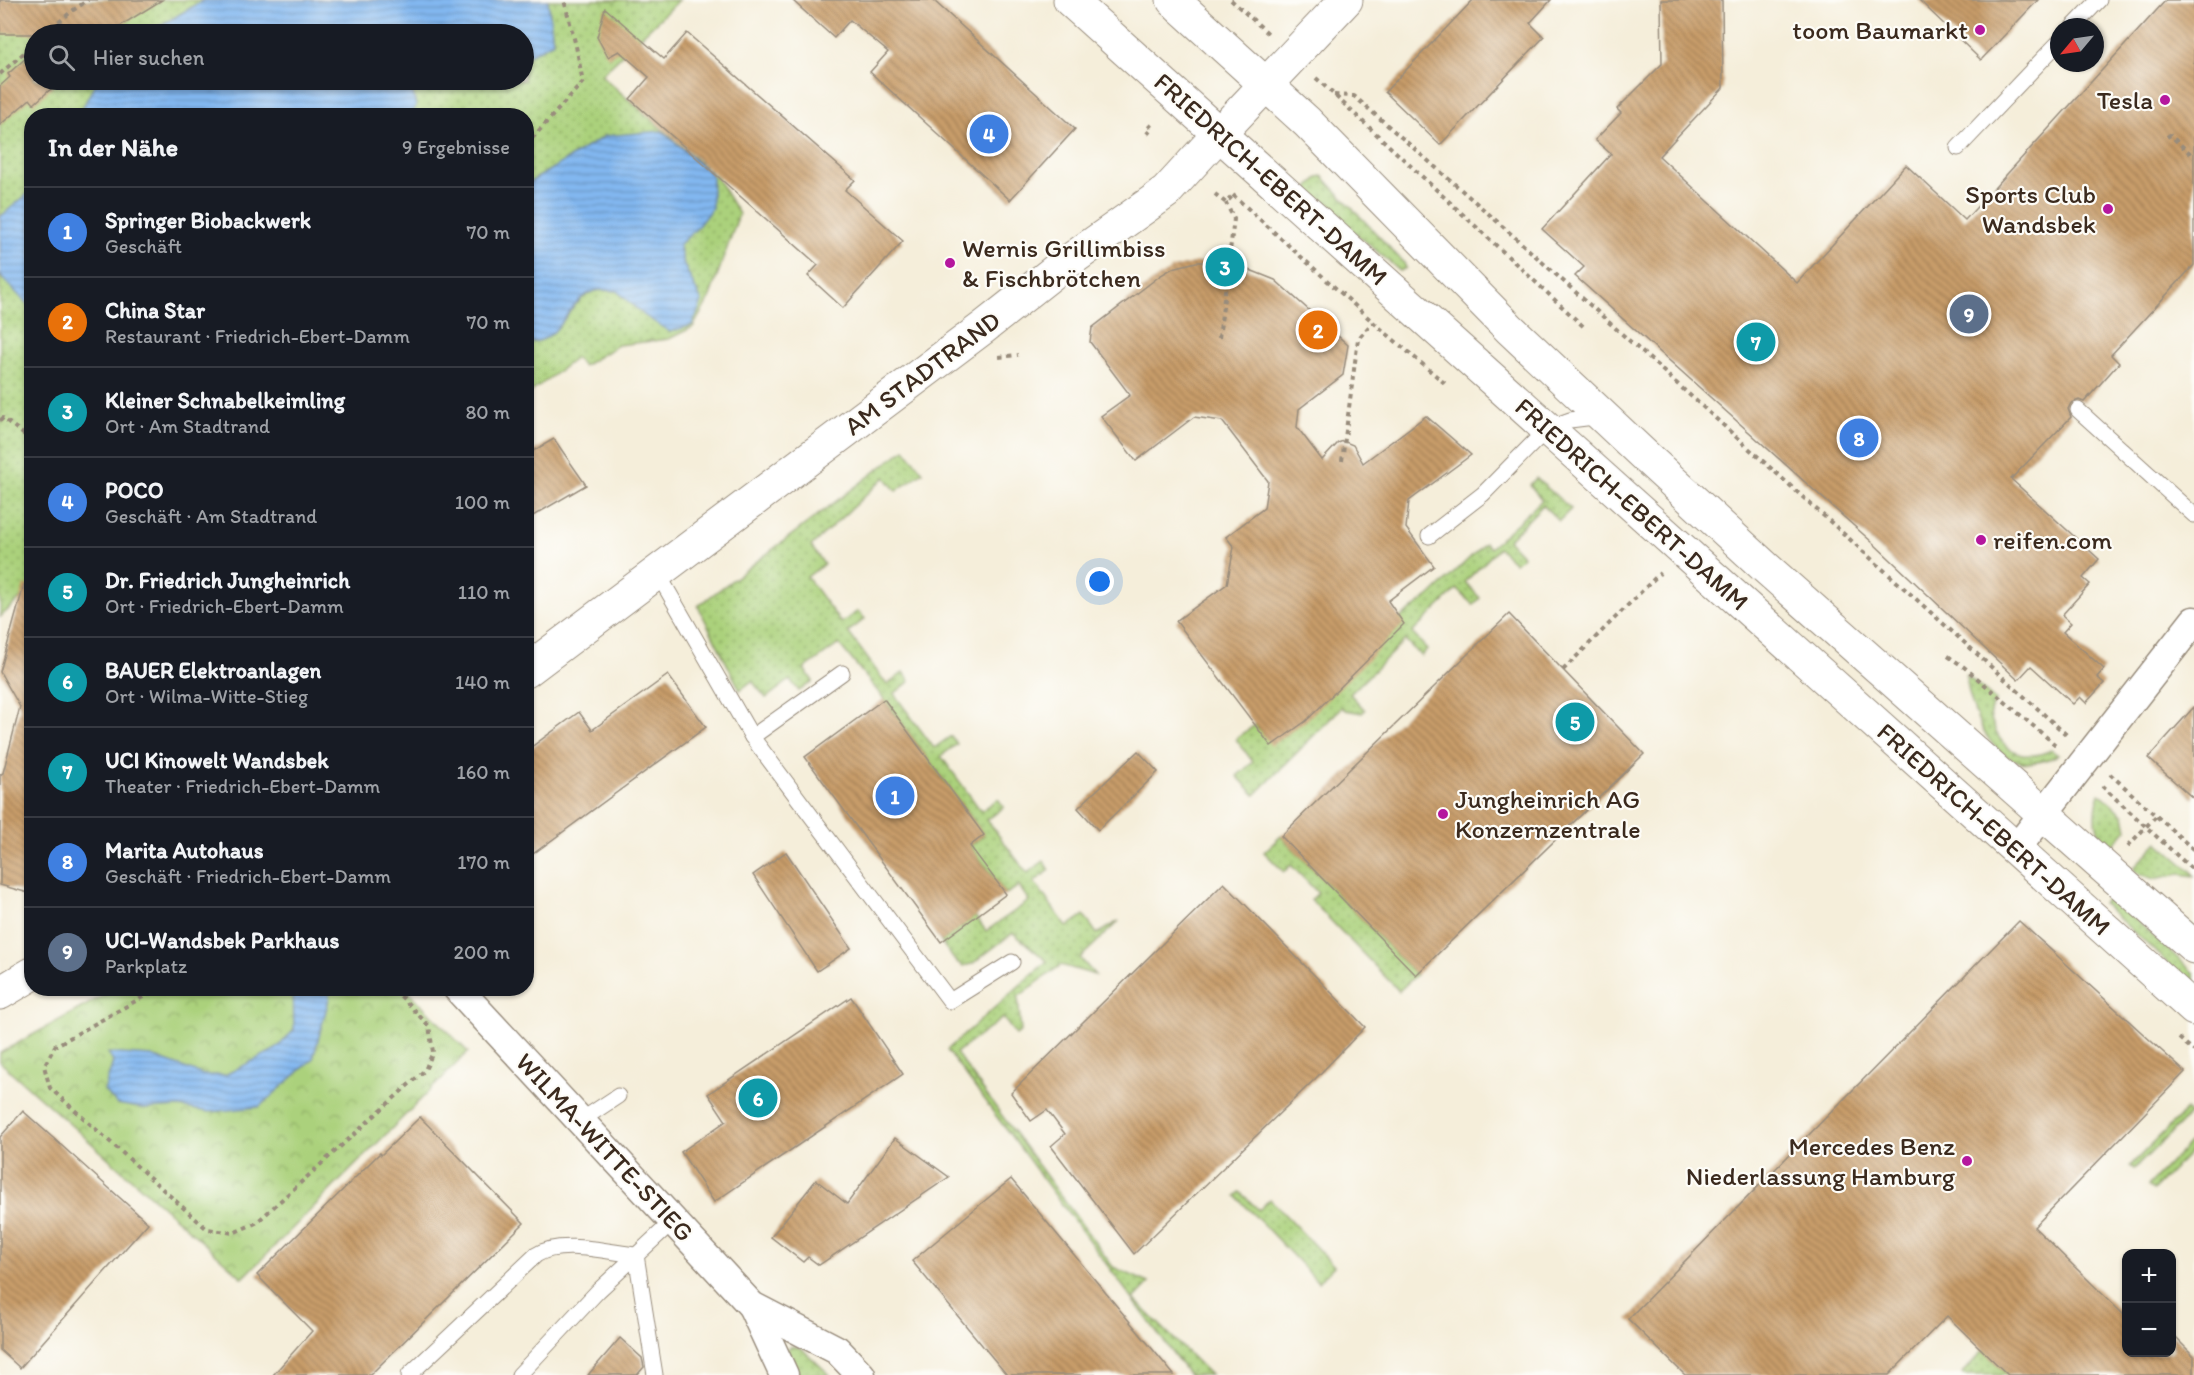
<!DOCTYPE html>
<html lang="de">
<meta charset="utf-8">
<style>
:root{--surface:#171b24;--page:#242831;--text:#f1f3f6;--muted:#9ea1a6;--line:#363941;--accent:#b45309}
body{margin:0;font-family:Itim,sans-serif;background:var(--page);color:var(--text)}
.controls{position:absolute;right:18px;bottom:18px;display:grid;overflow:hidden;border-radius:12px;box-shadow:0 2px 4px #0004}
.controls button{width:54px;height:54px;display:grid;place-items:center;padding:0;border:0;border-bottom:2px solid var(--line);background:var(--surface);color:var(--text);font:30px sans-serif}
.compass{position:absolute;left:2050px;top:18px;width:54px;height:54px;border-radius:50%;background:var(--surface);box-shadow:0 2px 4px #0004;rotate:241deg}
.you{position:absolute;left:1100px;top:582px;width:21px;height:21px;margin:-15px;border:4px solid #fff;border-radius:50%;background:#1a73e8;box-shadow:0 0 0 9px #1a73e833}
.badge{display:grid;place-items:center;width:39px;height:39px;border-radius:50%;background:var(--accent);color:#fff;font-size:20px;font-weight:700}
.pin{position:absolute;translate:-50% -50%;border:3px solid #fff;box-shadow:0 2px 6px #0006}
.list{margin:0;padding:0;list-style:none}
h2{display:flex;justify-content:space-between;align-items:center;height:78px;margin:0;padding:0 24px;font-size:26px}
h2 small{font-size:20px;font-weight:400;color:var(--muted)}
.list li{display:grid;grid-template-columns:39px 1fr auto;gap:18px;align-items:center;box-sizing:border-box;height:90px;padding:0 24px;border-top:2px solid var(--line)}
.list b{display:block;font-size:22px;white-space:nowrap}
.list p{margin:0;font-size:20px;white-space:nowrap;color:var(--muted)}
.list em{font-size:20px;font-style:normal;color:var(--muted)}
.icon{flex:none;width:33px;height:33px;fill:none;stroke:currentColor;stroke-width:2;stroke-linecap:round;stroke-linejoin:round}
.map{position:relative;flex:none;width:2194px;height:1375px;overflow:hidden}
.search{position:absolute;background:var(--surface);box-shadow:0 2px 4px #0004;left:24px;top:24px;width:510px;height:66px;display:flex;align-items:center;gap:15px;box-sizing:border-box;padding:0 21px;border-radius:33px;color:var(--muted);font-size:22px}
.panel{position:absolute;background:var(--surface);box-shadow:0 2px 4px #0004;left:24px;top:108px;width:510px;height:888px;border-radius:24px}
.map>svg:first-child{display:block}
</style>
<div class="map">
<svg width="2194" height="1375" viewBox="0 0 2194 1375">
<defs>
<pattern id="grass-dots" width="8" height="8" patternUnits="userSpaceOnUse" patternTransform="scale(1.5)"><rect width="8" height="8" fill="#abd17b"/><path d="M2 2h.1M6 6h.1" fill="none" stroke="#8caa64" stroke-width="1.8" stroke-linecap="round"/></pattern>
<pattern id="park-crowns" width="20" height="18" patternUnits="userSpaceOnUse" patternTransform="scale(1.5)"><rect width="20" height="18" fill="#abd17b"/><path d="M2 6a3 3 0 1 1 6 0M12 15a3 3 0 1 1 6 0" fill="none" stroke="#8caa64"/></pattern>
<pattern id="water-rules" width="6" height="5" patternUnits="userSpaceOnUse" patternTransform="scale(1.5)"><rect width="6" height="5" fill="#82b7f0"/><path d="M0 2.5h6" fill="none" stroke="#6c95c2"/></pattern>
<pattern id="building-back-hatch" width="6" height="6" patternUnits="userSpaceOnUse" patternTransform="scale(1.5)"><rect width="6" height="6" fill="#c79c69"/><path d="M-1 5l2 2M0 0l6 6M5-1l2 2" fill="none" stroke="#a37f56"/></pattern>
</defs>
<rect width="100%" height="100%" fill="#fdfcf7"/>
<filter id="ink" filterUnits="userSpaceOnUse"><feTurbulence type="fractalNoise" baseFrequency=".0167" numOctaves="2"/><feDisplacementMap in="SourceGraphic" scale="12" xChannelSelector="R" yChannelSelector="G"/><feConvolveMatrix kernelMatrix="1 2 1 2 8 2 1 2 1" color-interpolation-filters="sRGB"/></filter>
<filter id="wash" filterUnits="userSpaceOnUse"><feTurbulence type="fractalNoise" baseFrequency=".008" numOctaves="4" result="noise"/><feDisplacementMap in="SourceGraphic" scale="24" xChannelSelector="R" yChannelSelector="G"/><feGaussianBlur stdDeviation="1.35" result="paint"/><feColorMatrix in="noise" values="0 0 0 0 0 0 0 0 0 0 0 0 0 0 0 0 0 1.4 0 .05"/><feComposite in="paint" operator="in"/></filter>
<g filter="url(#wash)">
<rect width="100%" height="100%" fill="#f5eeda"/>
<g fill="url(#grass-dots)" stroke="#737e4c" stroke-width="1.5">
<polygon points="0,0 204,0 161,25 155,34 34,34 34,80 104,80 96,82 82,109 86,115 32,116 31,191 0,217"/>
<path d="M548 0H679L601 75 717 178 739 214 709 299 693 327 669 339 618 345 583 366 576 358 527 395V343C564 341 563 304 594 291 600 289 610 291 617 291L645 316 702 302 684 265 679 245 695 230 605 136 527 184 526 116 411 115 416 106 410 80H524V58L553 42Z"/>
<polygon points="1322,176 1404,263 1406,268 1400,271 1309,193 1308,188 1319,177"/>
<polygon points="0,274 2,278 32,308 31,589 0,617"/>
<polygon points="905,449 923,472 896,491 885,477 811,546 824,564 807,577 841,623 858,611 865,619 848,632 887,685 904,672 910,681 894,694 934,748 951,736 957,744 941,756 981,811 998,799 1004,807 987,820 1027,873 1044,861 1050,870 1034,882 1067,927 1084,915 1097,934 1119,921 1080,958 1095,975 1061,965 1018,997 1021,1031 1016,1035 1003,1018 956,1053 1113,1267 1149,1283 1134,1299 1210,1375 1189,1375 947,1050 1047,961 1013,933 972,964 963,966 955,961 941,942 975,916 986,931 1029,901 1019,886 1006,894 970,846 984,835 884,699 839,644 804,669 813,681 799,691 790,680 766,698 752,681 740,690 698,606"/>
<polygon points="1536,478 1571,509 1559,521 1543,505 1508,540 1523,556 1515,563 1499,548 1465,582 1480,598 1473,605 1457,589 1412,633 1427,649 1421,656 1405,640 1350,694 1365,710 1362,713 1345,710 1342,707 1255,795 1237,776 1253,762 1236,739 1430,596 1485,543 1490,548 1542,500 1530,485"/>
<path d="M1966 675 1996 701C1987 710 1990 716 1994 727 2003 752 2027 762 2051 750L2058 755C2000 784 1972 723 1966 675Z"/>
<path d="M2100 793 2124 815 2127 829 2110 849C2094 834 2093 813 2100 793Z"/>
<polygon points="1281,836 1416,975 1399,991 1311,900 1318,893 1291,865 1284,872 1264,852"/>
<polygon points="2158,842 2191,871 2194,876 2180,874 2154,879 2135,872 2134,868"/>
<polygon points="2109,895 2194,973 2194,987 2102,903"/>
<polygon points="2186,1110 2190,1114 2134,1169 2130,1166"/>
<polygon points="2194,1138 2194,1148 2153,1190 2148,1186"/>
<polygon points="1240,1192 1259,1210 1270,1199 1334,1266 1318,1282 1236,1196"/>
<polygon points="794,1346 802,1349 830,1375 797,1375 784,1353 790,1347"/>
<polygon points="1983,1351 2008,1375 1964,1375 1962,1373"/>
</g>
<polygon fill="url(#park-crowns)" stroke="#737e4c" stroke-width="1.5" points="117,988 406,989 468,1052 243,1278 0,1062 0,1053"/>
<g fill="url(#water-rules)" stroke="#5e7087" stroke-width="1.5">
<polygon points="204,0 548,0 553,42 524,58 524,34 155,34 161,25"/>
<polygon points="104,80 410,80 416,106 411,116 86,115 82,109 96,82"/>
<path d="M662 131 712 175V208L695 230 679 245 684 265 702 302 692 325 670 332 645 316 617 291C610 291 600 289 594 291 563 303 564 342 527 343V184L605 136Z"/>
<polygon points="31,191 31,308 2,278 0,274 0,217"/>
<polygon points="293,989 329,989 329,999 313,1059 259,1107 209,1112 179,1107 146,1109 117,1104 104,1091 113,1062 108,1053 152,1056 204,1075 225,1075 276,1049 294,1030"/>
</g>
<g id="blocks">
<g fill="url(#building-back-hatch)">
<polygon points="0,0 162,0 107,34 0,34"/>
<polygon points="792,0 933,0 1075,129 1010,200 870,72 888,52 850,20 834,38"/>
<polygon points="1473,0 1551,0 1530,23 1544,37 1440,145 1385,92"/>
<polygon points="1661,0 1722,0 1723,88 1659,156 1797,283 1906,165 1965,220 2166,0 2194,0 2194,265 2111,355 2119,363 2084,402 2079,400 2071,403 2068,409 2071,417 2011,479 2099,559 2083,578 2090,584 2062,615 2071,623 2063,632 2104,669 2097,677 2104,683 2086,703 2080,697 2073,704 2031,666 2018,680 1873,543 1575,276 1584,267 1542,229 1611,154 1595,140 1621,113 1617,109 1662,64"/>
<polygon points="1919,0 2038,0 1981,60"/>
<polygon points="605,8 664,59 687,33 855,180 845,190 903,241 843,308 808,276 818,265 630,99 649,77 619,51 608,57 597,37"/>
<polygon points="27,57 34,66 34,80 47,80 53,87 34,104 30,99 0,125 0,86 10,77 8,74"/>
<polygon points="1196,262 1230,262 1275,280 1348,345 1343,375 1299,409 1297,427 1322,460 1338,443 1343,441 1353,445 1363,463 1426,416 1471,455 1409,501 1406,528 1434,566 1388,601 1404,624 1306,721 1271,746 1176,621 1227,584 1234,547 1226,537 1264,508 1268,481 1222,421 1194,417 1136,461 1101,416 1130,395 1090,342 1092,328 1161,275 1173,268"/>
<polygon points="554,439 586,485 526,520 526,455"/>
<polygon points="24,585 32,586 32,894 0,885 0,775 3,773 20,707 0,672"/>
<polygon points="1509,614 1644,754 1416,975 1281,836"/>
<polygon points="668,675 706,727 526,859 526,751 579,712 592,730"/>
<polygon points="884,699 984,835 970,846 1006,894 941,942 805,757"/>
<polygon points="2194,707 2194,799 2148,758"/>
<polygon points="1138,751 1158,772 1098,830 1078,808"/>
<polygon points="786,852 851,948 817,971 753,875"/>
<polygon points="1224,883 1365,1027 1315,1079 1134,1254 1051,1146 1065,1134 1047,1110 1031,1121 1011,1093"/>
<polygon points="2019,921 2185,1072 2034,1227 2127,1318 2127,1353 2172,1353 2172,1334 2194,1356 2194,1375 2008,1375 1947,1316 1889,1375 1685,1375 1628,1319"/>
<polygon points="851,997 903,1074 714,1202 681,1152 726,1121 708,1094"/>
<polygon points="23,1111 148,1223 20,1368 0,1350 0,1137"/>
<polygon points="420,1117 524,1223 370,1375 273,1375 312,1331 257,1275 380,1153 381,1155"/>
<polygon points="895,1138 949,1177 819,1265 808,1257 803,1262 771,1237 816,1180 847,1204"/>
<polygon points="1011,1179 1174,1375 1007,1375 912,1261"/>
<polygon points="620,1338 642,1358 644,1367 637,1375 588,1375"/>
</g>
</g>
</g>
<g filter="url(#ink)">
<use href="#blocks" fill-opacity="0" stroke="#988c7c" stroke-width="1.5"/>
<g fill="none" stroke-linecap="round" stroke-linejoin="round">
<g stroke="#988c7c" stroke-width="17">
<g id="service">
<polyline points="2073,27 2099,0"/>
<polyline points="1958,148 2059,42"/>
<polyline points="2078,410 2194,515"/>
<polyline points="1429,536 1483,494 1548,428 1570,420 1602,416"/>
<polyline points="658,574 752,737 950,1001 1012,962"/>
<polyline points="752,737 842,673"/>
<polyline points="580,1121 618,1096"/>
<path d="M409 1375 536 1255C560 1239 608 1252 636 1255L655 1375"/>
<polyline points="519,1375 598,1291 673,1221"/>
</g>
</g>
<g stroke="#988c7c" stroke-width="31">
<g id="minor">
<polyline points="2016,849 2194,621"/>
<polyline points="457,988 752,1306 837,1350 861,1375"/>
<polyline points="752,1306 784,1375"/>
</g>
</g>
<g stroke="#988c7c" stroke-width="35">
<g id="tertiary">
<polyline points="526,671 984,327 1055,271 1166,192 1220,133"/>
<polyline points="0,993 32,974"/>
</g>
</g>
<g stroke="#988c7c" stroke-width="35">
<g id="secondary">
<polyline points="1070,0 2194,1009"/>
<polyline points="1173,0 1307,122 1510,329 1645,456 1765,567 2194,947"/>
<polyline points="1220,133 1346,0"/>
</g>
</g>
<g stroke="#988c7c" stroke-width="4" stroke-dasharray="4.5 4.5" stroke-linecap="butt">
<polyline points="1231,0 1271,36"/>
<polyline points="45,34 72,11 88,0"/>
<polyline points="0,74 34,44"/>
<polyline points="1316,78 1584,327"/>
<polyline points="1334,95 1354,96 1490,215 2069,737"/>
<polyline points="1150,134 1146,130 1152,124"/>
<polyline points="2167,137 2170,135 2194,157"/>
<polyline points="526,145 583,82 576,46 564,0"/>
<polyline points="1215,194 1226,203 1234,194"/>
<polyline points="1233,195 1373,322 1448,386"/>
<polyline points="1219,338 1234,219 1226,203"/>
<polyline points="999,357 1018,355"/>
<polyline points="0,421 3,418 32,441"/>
<polyline points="1342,461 1358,339 1373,322"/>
<polyline points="1948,656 1964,667 2058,747"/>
<polyline points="1563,670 1660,573"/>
<polyline points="2110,774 2194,850"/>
<polyline points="2102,786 2194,871"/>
<polyline points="2128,846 2156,816"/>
<polyline points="159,988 55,1046 44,1066 50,1088 207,1229 233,1233 256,1223 425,1070 433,1052 429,1026 393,988"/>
<polyline points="2179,1038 2194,1051"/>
</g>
<use href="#service" stroke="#fff" stroke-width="15"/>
<use href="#minor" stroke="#fff" stroke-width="28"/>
<use href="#tertiary" stroke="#fff" stroke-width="33"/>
<use href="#secondary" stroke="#fff" stroke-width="33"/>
</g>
</g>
<g fill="#b5179e" stroke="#fdfcf7" stroke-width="2">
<circle cx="1980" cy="30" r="6"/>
<circle cx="2165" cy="100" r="6"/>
<circle cx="2108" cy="209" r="6"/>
<circle cx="950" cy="263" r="6"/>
<circle cx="1981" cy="540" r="6"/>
<circle cx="1443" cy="814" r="6"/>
<circle cx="1967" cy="1161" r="6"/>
</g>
<g text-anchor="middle" stroke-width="4.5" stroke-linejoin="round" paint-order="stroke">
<g font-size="26" fill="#3b2a1e" stroke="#fdfcf7" text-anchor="end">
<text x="1968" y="39">toom Baumarkt</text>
<text x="2153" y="109">Tesla</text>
<text x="2096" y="203">Sports Club<tspan x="2096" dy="30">Wandsbek</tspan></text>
<text x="962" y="257" text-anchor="start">Wernis Grillimbiss<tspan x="962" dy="30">&amp; Fischbrötchen</tspan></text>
<text x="1993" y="549" text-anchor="start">reifen.com</text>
<text x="1455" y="808" text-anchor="start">Jungheinrich AG<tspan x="1455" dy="30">Konzernzentrale</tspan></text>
<text x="1955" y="1155">Mercedes Benz<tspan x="1955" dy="30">Niederlassung Hamburg</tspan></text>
</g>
<g font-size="26" fill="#3b2a1e" stroke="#fdfcf7">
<text transform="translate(1271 179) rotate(42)" y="9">FRIEDRICH-EBERT-DAMM</text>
<text transform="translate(922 373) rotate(-37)" y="9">AM STADTRAND</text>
<text transform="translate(1632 504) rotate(42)" y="9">FRIEDRICH-EBERT-DAMM</text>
<text transform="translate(1994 829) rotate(42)" y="9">FRIEDRICH-EBERT-DAMM</text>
<text transform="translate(605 1147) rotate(47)" y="9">WILMA-WITTE-STIEG</text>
</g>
</g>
</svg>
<div class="controls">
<button>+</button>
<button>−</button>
</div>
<svg class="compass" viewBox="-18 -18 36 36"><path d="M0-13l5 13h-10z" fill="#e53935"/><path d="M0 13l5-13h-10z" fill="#9ea1a6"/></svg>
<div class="you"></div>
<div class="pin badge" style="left:895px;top:796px;background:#3f7fe0">1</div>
<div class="pin badge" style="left:1318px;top:330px;background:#e8710a">2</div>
<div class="pin badge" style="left:1225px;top:267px;background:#0f9aa8">3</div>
<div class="pin badge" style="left:989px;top:134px;background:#3f7fe0">4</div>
<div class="pin badge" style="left:1575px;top:722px;background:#0f9aa8">5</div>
<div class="pin badge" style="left:758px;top:1098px;background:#0f9aa8">6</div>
<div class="pin badge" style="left:1756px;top:342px;background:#0f9aa8">7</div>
<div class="pin badge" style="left:1859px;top:438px;background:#3f7fe0">8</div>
<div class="pin badge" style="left:1969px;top:314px;background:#5c6f8a">9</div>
<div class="search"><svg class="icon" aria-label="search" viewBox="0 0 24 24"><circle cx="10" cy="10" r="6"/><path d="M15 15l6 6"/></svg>Hier suchen</div>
<section class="panel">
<h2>In der Nähe<small>9 Ergebnisse</small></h2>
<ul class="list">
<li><span class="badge" style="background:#3f7fe0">1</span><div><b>Springer Biobackwerk</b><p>Geschäft</p></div><em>70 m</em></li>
<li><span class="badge" style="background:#e8710a">2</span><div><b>China Star</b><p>Restaurant · Friedrich-Ebert-Damm</p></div><em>70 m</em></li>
<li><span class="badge" style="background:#0f9aa8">3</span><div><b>Kleiner Schnabelkeimling</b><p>Ort · Am Stadtrand</p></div><em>80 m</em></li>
<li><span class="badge" style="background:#3f7fe0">4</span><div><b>POCO</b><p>Geschäft · Am Stadtrand</p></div><em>100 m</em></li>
<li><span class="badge" style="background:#0f9aa8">5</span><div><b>Dr. Friedrich Jungheinrich</b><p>Ort · Friedrich-Ebert-Damm</p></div><em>110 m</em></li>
<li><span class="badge" style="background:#0f9aa8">6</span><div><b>BAUER Elektroanlagen</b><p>Ort · Wilma-Witte-Stieg</p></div><em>140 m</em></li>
<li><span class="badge" style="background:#0f9aa8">7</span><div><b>UCI Kinowelt Wandsbek</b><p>Theater · Friedrich-Ebert-Damm</p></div><em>160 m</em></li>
<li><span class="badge" style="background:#3f7fe0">8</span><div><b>Marita Autohaus</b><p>Geschäft · Friedrich-Ebert-Damm</p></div><em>170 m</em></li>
<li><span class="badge" style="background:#5c6f8a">9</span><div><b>UCI-Wandsbek Parkhaus</b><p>Parkplatz</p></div><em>200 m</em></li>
</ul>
</section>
</div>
